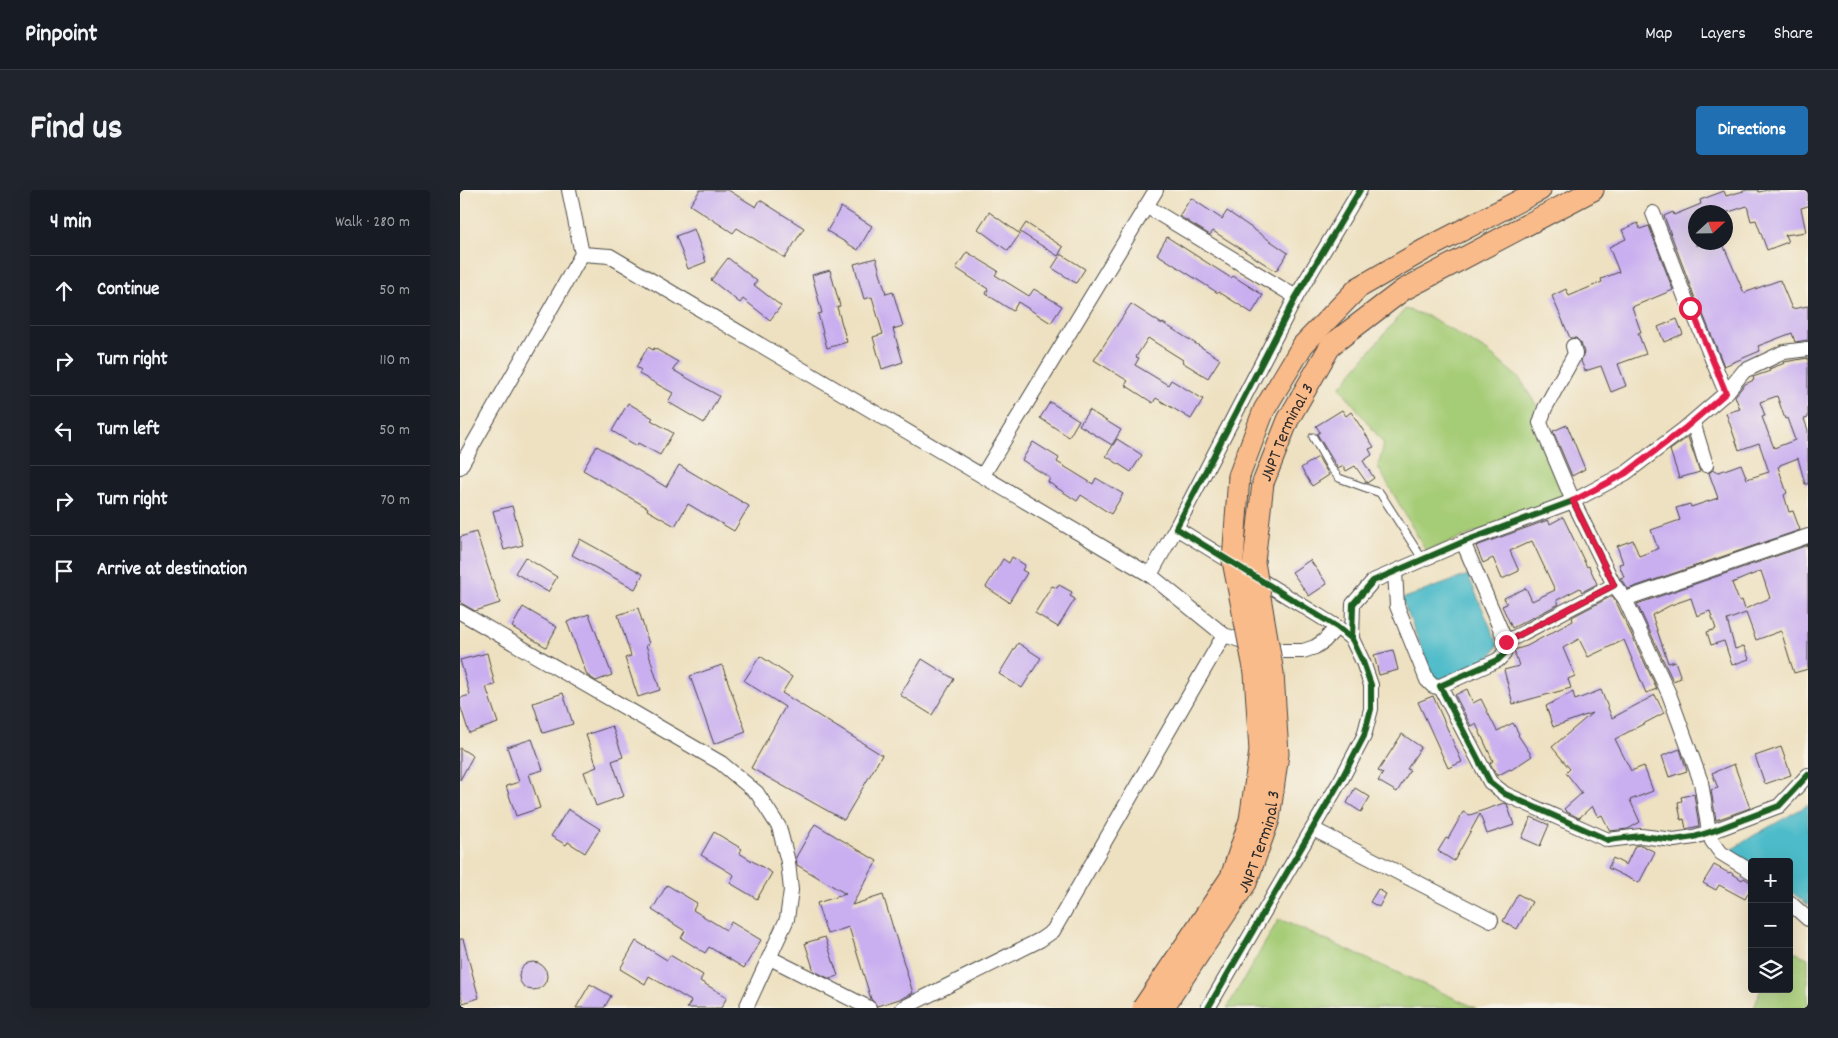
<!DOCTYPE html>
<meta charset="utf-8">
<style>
:root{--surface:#171b24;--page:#20242c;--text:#f1f3f6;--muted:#9ea1a6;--line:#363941;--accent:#1f6fb2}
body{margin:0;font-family:Dekko,sans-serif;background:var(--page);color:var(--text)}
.controls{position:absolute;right:15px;bottom:15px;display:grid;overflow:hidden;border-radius:5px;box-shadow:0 5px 20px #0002}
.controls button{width:45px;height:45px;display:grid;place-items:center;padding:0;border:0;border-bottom:1px solid var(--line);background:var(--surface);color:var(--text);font:25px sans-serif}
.compass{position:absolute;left:1228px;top:15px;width:45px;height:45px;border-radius:50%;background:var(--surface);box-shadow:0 5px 20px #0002;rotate:68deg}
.stop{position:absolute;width:15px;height:15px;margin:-11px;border:4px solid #e11d48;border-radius:50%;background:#fff}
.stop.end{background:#e11d48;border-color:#fff;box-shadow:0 1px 5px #0008}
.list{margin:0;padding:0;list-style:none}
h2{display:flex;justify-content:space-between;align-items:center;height:65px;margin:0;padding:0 20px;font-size:21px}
h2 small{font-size:16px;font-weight:400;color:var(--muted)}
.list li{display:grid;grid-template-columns:32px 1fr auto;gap:15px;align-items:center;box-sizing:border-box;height:70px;padding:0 20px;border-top:1px solid var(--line)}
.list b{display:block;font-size:19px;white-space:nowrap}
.list em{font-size:16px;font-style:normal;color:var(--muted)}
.icon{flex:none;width:28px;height:28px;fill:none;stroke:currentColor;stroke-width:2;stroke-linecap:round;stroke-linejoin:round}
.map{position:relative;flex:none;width:1348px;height:818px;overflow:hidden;border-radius:5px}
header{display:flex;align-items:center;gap:30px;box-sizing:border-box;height:70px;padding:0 25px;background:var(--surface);border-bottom:1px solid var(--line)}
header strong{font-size:24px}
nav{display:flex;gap:28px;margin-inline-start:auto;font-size:18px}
.intro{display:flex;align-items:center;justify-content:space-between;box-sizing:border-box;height:120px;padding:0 30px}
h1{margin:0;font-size:35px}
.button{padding:12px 22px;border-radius:5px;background:var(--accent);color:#fff;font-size:18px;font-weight:700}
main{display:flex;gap:30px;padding:0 30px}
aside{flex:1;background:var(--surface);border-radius:5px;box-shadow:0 5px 20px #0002}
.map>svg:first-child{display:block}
</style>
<header>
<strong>Pinpoint</strong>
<nav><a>Map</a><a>Layers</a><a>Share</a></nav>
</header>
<div class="intro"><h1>Find us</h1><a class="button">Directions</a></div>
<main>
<aside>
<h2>4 min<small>Walk · 280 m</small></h2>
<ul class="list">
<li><svg class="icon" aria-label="ahead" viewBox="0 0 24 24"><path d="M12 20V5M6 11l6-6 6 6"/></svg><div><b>Continue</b></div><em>50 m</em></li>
<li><svg class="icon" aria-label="right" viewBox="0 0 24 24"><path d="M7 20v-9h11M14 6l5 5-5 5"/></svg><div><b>Turn right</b></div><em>110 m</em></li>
<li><svg class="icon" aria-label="left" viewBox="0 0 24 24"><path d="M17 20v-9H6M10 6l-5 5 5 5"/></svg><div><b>Turn left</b></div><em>50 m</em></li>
<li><svg class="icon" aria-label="right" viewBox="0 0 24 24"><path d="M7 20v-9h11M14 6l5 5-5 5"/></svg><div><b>Turn right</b></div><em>70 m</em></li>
<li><svg class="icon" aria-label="arrive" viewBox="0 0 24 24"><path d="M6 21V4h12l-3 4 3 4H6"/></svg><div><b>Arrive at destination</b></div></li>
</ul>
</aside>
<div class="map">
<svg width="1348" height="818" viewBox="0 0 1348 818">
<rect width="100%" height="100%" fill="#f7f3e8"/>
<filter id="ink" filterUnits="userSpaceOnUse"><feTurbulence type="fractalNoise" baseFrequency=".02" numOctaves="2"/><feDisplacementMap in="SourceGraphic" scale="10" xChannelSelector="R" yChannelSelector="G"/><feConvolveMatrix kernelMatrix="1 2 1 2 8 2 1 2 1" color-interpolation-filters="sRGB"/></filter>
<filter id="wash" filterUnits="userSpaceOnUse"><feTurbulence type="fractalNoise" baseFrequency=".0096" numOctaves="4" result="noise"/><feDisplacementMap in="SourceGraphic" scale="20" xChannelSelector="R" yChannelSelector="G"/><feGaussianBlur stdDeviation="1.12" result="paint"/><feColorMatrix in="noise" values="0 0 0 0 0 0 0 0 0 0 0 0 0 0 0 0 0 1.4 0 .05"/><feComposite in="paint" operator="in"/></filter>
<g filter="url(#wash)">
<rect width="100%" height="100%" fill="#eee1c1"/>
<g fill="#a5cc76" stroke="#687c50">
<polygon points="945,119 970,127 1028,162 1060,189 1078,218 1073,237 1104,309 966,361 918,277 924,254 880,197"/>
<polygon points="819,729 1016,818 767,818"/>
<polygon points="1329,760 1348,768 1348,818 1294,818 1301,799 1329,799"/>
</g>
<g fill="#4ebbc9" stroke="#3c737a">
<polygon points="1008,385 1038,455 1029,469 975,492 942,409"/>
<polygon points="1348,615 1348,715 1329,700 1329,672 1292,672 1292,674 1271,660 1293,646"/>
</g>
<g id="blocks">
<g fill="#c9aff0" fill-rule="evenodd">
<polygon points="240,0 268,0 296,17 300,10 344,38 325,68 277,38 273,43 230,15"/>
<polygon points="1287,0 1298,0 1299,2 1307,0 1348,0 1348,16 1341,18 1346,42 1325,45 1328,52 1307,60 1296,30 1291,31 1287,16 1269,22 1236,22 1236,56 1244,52 1262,52 1284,103 1320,90 1332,119 1348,116 1348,150 1335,152 1332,143 1298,156 1300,161 1264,176 1240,117 1236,111 1204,26 1213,22 1214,25 1241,14 1240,10 1264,1 1266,6"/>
<polygon points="731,8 762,29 767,21 828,63 816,81 753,41 750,45 719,26"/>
<polygon points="381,17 412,36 398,60 367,41"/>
<polygon points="529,22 560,44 548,61 518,39"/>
<polygon points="566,33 603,57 598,66 560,42"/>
<polygon points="1178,33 1180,39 1189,36 1213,100 1172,117 1181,142 1178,143 1186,164 1158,174 1166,196 1151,202 1141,176 1125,181 1121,171 1124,163 1121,153 1116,148 1110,148 1092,106 1106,99 1109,106 1142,92 1141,89 1159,82 1149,57 1166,49 1162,40"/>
<polygon points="234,39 246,72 228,79 216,46"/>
<polygon points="707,47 771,88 773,86 803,105 792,123 759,102 758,103 697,64"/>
<polygon points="507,62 538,81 535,85 569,106 574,99 602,116 591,133 558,112 553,121 526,104 528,99 496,78"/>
<polygon points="601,64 625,79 616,93 592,78"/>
<polygon points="268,68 297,91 294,95 321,116 310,130 283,109 280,113 251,90"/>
<polygon points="416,68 426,104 433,102 443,136 433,139 443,172 422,179 413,147 423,144 412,107 404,109 394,74"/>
<polygon points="370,80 380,116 377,117 387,152 367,158 358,124 362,123 352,85"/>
<polygon points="671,114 702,134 703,133 760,169 748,188 722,172 723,170 688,148 676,167 679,168 675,175 708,195 711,190 743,209 731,229 696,208 693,213 665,195 668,191 634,170"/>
<polygon points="1217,129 1223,144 1204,152 1198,137"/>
<polygon points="188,157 193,160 194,158 218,172 213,180 259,206 244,233 208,212 213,203 179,184 181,180 176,177"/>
<path d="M1348 168V228L1344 229 1348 240V294H1345L1338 268 1320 275V276L1318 277 1327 303 1324 305 1329 322 1333 321 1340 340 1168 399 1160 388 1164 387 1159 374 1163 373 1157 356 1173 350 1179 366 1198 359 1191 340 1220 330 1216 318 1230 314 1231 317 1258 308 1249 283 1253 280 1259 282 1281 274 1287 289 1309 282 1299 253 1279 260 1266 223 1280 219 1275 206 1285 194 1294 190 1293 187 1310 181 1309 179 1325 173 1324 172ZM1317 206 1325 229 1327 228 1335 250 1314 258 1302 227 1305 226 1300 212Z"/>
<polygon points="590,212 619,230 609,247 580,228"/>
<polygon points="168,213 193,228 191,230 213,243 200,265 178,253 177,256 152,241"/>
<polygon points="629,220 661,240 652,255 619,235"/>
<polygon points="882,220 886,226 891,222 914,257 909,259 912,265 903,271 914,288 907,293 895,276 886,281 883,276 878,279 857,244 860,242 856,236"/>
<polygon points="1107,235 1125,279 1112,286 1093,241"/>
<polygon points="1228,247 1240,282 1219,288 1210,260"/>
<polygon points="657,249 682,265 671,282 646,266"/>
<polygon points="573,252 599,268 597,272 633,294 636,288 663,304 651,324 621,305 617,311 588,292 590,288 562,270"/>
<polygon points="137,256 206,297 219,275 289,316 274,341 228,314 215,336 187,320 188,318 123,280"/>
<polygon points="858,267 869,285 852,296 841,278"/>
<polygon points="52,316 63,355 44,360 33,321"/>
<polygon points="1103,327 1127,377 1129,376 1137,394 1122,402 1120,398 1097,410 1099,414 1052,438 1042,416 1047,414 1044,408 1066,398 1072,411 1095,400 1072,351 1050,361 1059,381 1042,389 1033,368 1023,373 1016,356 1088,330 1090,334"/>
<polygon points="16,342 40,413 15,421 1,413 0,410 0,347"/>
<polygon points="120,349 183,384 175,399 112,365"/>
<path d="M1348 355V479L1334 483 1321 441 1296 450 1286 423 1267 430 1275 459 1284 456 1289 469 1272 475 1264 451 1251 455 1247 442 1256 439 1250 421 1237 426 1231 408 1211 415 1192 425 1208 473 1215 471 1221 488 1213 491 1177 414ZM1301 381 1310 408 1285 419 1282 410 1279 411 1272 393Z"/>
<polygon points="65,367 97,387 88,402 55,383"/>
<polygon points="552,367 565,375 562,380 567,383 549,412 526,397 543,369 549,373"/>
<polygon points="850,370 867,394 849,406 832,382"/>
<polygon points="599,395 612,402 610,406 615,409 598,437 575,423 592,396 597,398"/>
<polygon points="1152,406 1157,414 1197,499 1186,503 1164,450 1128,467 1119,449 1103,458 1115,486 1108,489 1111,498 1053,514 1044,480 1059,476 1054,460 1067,456 1113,431 1112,427"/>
<polygon points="63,417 97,437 86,457 52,437"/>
<polygon points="178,418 189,454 186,455 200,500 178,507 165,468 171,466 158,425"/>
<polygon points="129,424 152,485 136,491 127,485 107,432"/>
<polygon points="558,453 581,468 562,498 539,484"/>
<polygon points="933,460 938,480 919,485 914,465"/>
<polygon points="27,463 35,495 26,497 38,533 9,543 0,515 0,508 10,505 0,470"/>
<polygon points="300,466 332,487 322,503 422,565 384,630 291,578 325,517 284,491"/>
<polygon points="462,469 494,489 472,525 440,505"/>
<polygon points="262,475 286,542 254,554 230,486"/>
<polygon points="1007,499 1013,513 1021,509 1037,541 1053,533 1059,544 1058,545 1072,566 1051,580 1050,579 1037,586 1030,573 1033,571 1016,534 1011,536 995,505"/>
<polygon points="1141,500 1152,528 1195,505 1204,523 1155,549 1171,581 1184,576 1193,601 1170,610 1180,632 1168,639 1150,641 1142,625 1138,627 1132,616 1119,628 1107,622 1104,619 1122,603 1106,583 1110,579 1092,557 1132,523 1093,537 1086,516 1113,502 1115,510"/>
<polygon points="103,503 113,534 83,543 73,513"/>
<polygon points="973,506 1002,572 988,578 958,512"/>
<polygon points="152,536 163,567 152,571 164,606 136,616 124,582 137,577 126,545"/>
<polygon points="942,544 961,557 947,579 950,580 937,602 918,591 923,583 918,581"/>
<polygon points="72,549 83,580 69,584 80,618 56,626 46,596 59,592 47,557"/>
<polygon points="1321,557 1331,585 1305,594 1295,566"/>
<polygon points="0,558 13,566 0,590"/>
<polygon points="1220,559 1227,581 1209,587 1202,566"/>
<polygon points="1274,574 1290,618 1256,630 1251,600 1258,598 1252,583"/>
<polygon points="895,598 910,607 901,622 887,613"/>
<polygon points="1234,604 1239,636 1226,639 1224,629 1221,630 1218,612 1222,611 1221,607"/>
<polygon points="1044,613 1047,614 1054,635 1027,644 1020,624 994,671 978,661 986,648 988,649 1003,622 1010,625"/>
<polygon points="108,619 140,639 125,663 108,652 106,655 91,646"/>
<polygon points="1071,627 1089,635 1080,656 1062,648"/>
<polygon points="355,634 417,671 392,715 423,705 453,803 443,808 417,816 411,809 389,737 367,744 357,713 386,704 337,675 336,667"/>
<polygon points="254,642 282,659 279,663 312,683 297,709 270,693 274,685 241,665"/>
<polygon points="1181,655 1195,662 1179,693 1148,678 1153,668 1166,675 1175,656"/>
<polygon points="1254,675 1269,683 1270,682 1282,690 1284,688 1292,693 1292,697 1285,709 1259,695 1256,700 1243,693"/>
<polygon points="207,695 237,713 233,720 266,740 271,732 301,750 284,778 249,757 245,763 221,748 225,741 192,720"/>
<polygon points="918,699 926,704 919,717 910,712"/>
<polygon points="1058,704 1072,712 1057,739 1043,731"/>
<polygon points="365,747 378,786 370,789 354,781 345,753"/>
<polygon points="0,749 3,749 19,808 3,813 0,801"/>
<polygon points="176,751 207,770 210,765 243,785 240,791 267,807 261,818 227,818 231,811 189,786 185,794 160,779"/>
<circle cx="73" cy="786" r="14"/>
<polygon points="130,794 151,806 144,818 116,818"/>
</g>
</g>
</g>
<g filter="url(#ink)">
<use href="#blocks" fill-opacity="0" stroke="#484642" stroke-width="1"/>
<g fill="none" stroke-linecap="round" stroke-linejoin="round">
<g stroke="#484642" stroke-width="9">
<polyline id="lane" points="853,247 870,277 879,288 920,303 963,370"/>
</g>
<g stroke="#484642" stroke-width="16">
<g id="street">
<polyline points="686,16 836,107"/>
<polyline points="1193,23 1228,115 1232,120 1266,203"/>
<polyline points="122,64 150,66 690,385 716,338"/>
<polyline points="1113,156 1115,164 1085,218 1080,233 1113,311 1166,283 1224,239 1267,202 1284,181 1324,162 1348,159"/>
<polyline points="1233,232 1246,275"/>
<polyline points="0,277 122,64 109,0"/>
<polyline points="523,285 696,0"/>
<polyline points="1003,352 1046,452"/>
<polyline points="935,382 937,416 967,490 973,496 981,498"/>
<polyline points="690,385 764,445 798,456 821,461 843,461 855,457 864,451 877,437"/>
<polyline points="1154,395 1165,409 1209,504 1241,592 1249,642 1252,651 1261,663 1292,682"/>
<polyline points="1165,409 1348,346"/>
<polyline points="0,422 261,573 297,603 319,637 328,672 331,700 327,729 286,818"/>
<polyline points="892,449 893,414 913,391 1003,352 1113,311 1154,395 1046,452 1044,464 1038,470 980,496 1030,592 1045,604 1148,650 1181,646 1214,650 1234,647 1253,641 1319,616 1348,585"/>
<polyline points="853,639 1031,730"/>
<polyline points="1329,712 1348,729"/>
<polyline points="310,768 409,818"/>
<polyline points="443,818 580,750 593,741 764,445"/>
<polyline points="748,818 882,588 904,546 911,519 911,495 903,472 892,449 877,437 716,338 836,107 900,0"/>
</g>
</g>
<g stroke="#484642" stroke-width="23">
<g id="primary">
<polyline points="779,286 804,220 843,155 898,98 964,60 1080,0"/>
<path id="s1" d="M803 293 828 230 871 155 943 100 1133 0"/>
</g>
</g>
<use href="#lane" stroke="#fff" stroke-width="7"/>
<use href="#street" stroke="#fff" stroke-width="14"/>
<use href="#primary" stroke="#fabb8b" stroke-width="21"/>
<g stroke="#484642" stroke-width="23" stroke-linecap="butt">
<g id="primary-bridge">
<polyline points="683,818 771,687 790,630 800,561 795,483 773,371 779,286"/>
<path id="s2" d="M703 818 786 693 809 629 818 564 813 483 794 372 803 293"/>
</g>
</g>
<use href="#primary-bridge" stroke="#fabb8b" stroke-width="21"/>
<g stroke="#f7f3e8" stroke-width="9">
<g id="cycleway">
<polyline points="892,449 893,414 913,391 1003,352 1113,311 1154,395 1046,452 1044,464 1038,470 980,496 1030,592 1045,604 1148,650 1181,646 1214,650 1234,647 1253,641 1319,616 1348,585"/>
<polyline points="748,818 882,588 904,546 911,519 911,495 903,472 892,449 877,437 716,338 836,107 900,0"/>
</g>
</g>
<use href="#cycleway" stroke="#1b5e20" stroke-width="6"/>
</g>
</g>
<g fill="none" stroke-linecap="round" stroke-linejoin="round" filter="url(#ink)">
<polyline stroke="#e11d48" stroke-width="6" points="1046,452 1154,395 1113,311 1166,283 1224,239 1266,203 1232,120 1230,118"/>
</g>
<g text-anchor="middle" stroke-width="4.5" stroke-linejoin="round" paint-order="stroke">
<g font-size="18" fill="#2b2b2b" stroke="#f7f3e8">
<text dy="6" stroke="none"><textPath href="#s1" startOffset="56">JNPT Terminal 3</textPath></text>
<text dy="6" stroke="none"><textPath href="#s2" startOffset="194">JNPT Terminal 3</textPath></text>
</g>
</g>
</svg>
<div class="controls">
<button>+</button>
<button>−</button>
<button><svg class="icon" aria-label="layers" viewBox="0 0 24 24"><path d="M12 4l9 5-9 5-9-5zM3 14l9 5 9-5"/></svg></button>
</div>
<svg class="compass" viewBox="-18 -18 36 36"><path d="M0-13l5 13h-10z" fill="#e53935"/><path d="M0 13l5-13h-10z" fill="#9ea1a6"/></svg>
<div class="stop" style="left:1230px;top:118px"></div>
<div class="stop end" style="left:1046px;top:452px"></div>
</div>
</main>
